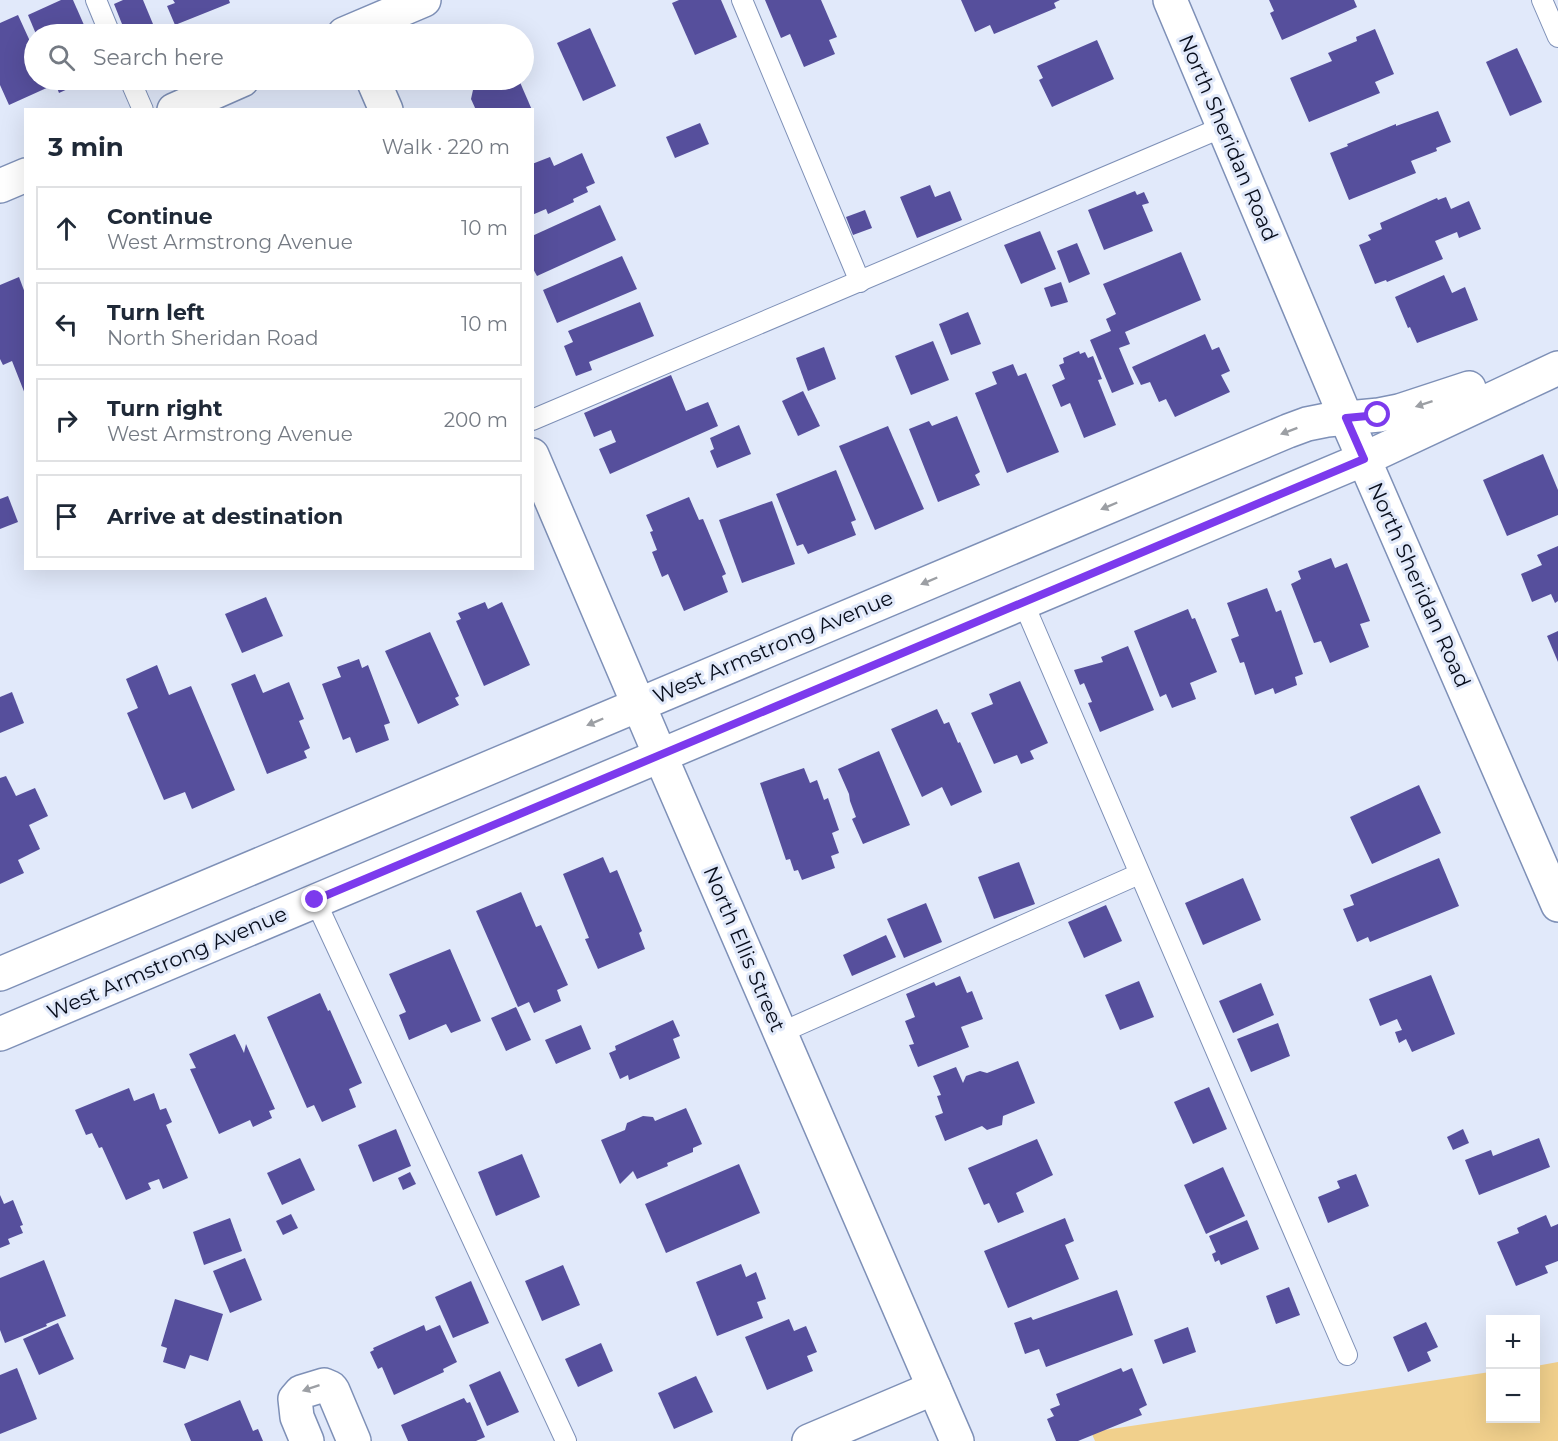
<!DOCTYPE html>
<meta charset="utf-8">
<style>
:root{--surface:#fff;--page:#f6f6f7;--text:#1f2937;--muted:#747a83;--line:#e0e1e3}
body{margin:0;font-family:Montserrat,sans-serif;background:var(--page);color:var(--text)}
.controls{position:absolute;right:18px;bottom:18px;display:grid;overflow:hidden;border-radius:0px;box-shadow:0 6px 24px #0002}
.controls button{width:54px;height:54px;display:grid;place-items:center;padding:0;border:0;border-bottom:2px solid var(--line);background:var(--surface);color:var(--text);font:30px sans-serif}
.stop{position:absolute;width:18px;height:18px;margin:-14px;border:4px solid #7c3aed;border-radius:50%;background:#fff}
.stop.end{background:#7c3aed;border-color:#fff;box-shadow:0 2px 6px #0008}
.list{margin:0;padding:0;list-style:none}
h2{display:flex;justify-content:space-between;align-items:center;height:78px;margin:0;padding:0 24px;font-size:26px}
h2 small{font-size:20px;font-weight:400;color:var(--muted)}
.list li{display:grid;grid-template-columns:39px 1fr auto;gap:18px;align-items:center;box-sizing:border-box;height:84px;margin:0 12px 12px;padding:0 12px;border:2px solid var(--line);border-radius:0px}
.list b{display:block;font-size:22px;white-space:nowrap}
.list p{margin:0;font-size:20px;white-space:nowrap;color:var(--muted)}
.list em{font-size:20px;font-style:normal;color:var(--muted)}
.icon{flex:none;width:33px;height:33px;fill:none;stroke:currentColor;stroke-width:2;stroke-linecap:round;stroke-linejoin:round}
.map{position:relative;flex:none;width:1558px;height:1441px;overflow:hidden}
.search{position:absolute;background:var(--surface);box-shadow:0 6px 24px #0002;left:24px;top:24px;width:510px;height:66px;display:flex;align-items:center;gap:15px;box-sizing:border-box;padding:0 21px;border-radius:33px;color:var(--muted);font-size:22px}
.panel{position:absolute;background:var(--surface);box-shadow:0 6px 24px #0002;left:24px;top:108px;width:510px;height:462px;border-radius:0px}
.map>svg:first-child{display:block}
</style>
<div class="map">
<svg width="1558" height="1441" viewBox="0 0 1558 1441">
<rect width="100%" height="100%" fill="#e1e9fa"/>
<polygon fill="#f1d08c" points="1558,1362 1558,1441 1095,1441 1091,1432 1490,1372 1490,1418 1536,1418 1536,1366"/>
<g fill="#564f9c">
<polygon points="61,0 73,0 88,34 36,34 28,15"/>
<polygon points="123,0 143,0 153,24 126,34 114,4"/>
<polygon points="173,0 229,0 230,3 175,25 167,6 175,3"/>
<polygon points="679,0 721,0 737,37 695,55 672,3"/>
<polygon points="765,0 821,0 837,37 829,40 835,54 804,67 790,34 781,38"/>
<polygon points="961,0 1060,0 1054,3 1056,8 994,34 990,25 975,32"/>
<polygon points="1269,0 1354,0 1357,7 1282,40 1270,13 1274,11"/>
<polygon points="18,15 34,50 34,80 48,80 51,86 9,105 0,85 0,23"/>
<polygon points="590,28 616,86 583,101 557,43"/>
<polygon points="1375,29 1394,74 1375,82 1380,93 1309,122 1290,78 1332,61 1328,53 1357,41 1356,37"/>
<polygon points="1097,40 1114,79 1052,107 1039,80 1043,78 1037,66"/>
<polygon points="1517,48 1542,102 1510,116 1486,62"/>
<polygon points="54,80 84,80 85,81 59,93"/>
<polygon points="494,80 519,80 532,110 476,110 471,99 473,90"/>
<polygon points="1438,111 1451,142 1436,148 1437,151 1411,161 1416,173 1349,200 1330,153 1348,146 1347,144 1396,124 1396,126"/>
<polygon points="700,123 709,144 675,158 666,137"/>
<polygon points="582,153 595,183 586,187 588,192 573,199 574,202 548,214 546,209 532,215 532,164 550,157 554,166"/>
<polygon points="930,185 935,197 950,191 962,220 917,238 900,197"/>
<polygon points="1135,191 1137,195 1144,192 1149,203 1142,205 1153,231 1104,250 1088,210"/>
<polygon points="1446,197 1451,209 1469,201 1481,229 1459,238 1457,232 1435,241 1443,259 1387,282 1386,280 1375,284 1359,245 1371,240 1368,235 1382,229 1380,223 1437,198 1438,200"/>
<polygon points="600,205 616,240 537,276 532,267 532,236"/>
<polygon points="865,210 872,228 853,235 846,217"/>
<polygon points="1040,231 1056,269 1021,284 1004,245"/>
<polygon points="1077,243 1090,274 1069,283 1057,251"/>
<polygon points="1181,252 1201,300 1125,332 1130,344 1119,348 1134,384 1112,393 1090,340 1111,331 1106,319 1116,314 1103,284"/>
<polygon points="622,256 637,289 557,323 543,290"/>
<polygon points="1444,275 1452,293 1465,287 1478,320 1417,343 1410,327 1408,328 1395,297"/>
<polygon points="19,277 25,293 25,394 12,361 3,365 0,359 0,285"/>
<polygon points="1061,282 1068,302 1051,307 1044,288"/>
<polygon points="640,302 654,336 589,362 592,370 576,376 564,346 573,342 568,331"/>
<polygon points="968,312 981,344 951,355 939,324"/>
<polygon points="1205,334 1212,350 1219,347 1230,371 1221,375 1230,392 1175,417 1166,399 1159,402 1150,382 1141,385 1132,367"/>
<polygon points="933,341 949,380 911,395 895,356"/>
<polygon points="824,347 836,379 808,391 796,358"/>
<polygon points="1079,351 1080,354 1085,352 1088,358 1093,356 1102,379 1098,380 1116,425 1084,438 1070,403 1061,407 1052,385 1065,379 1059,365 1064,363 1063,358"/>
<polygon points="1013,364 1018,376 1026,373 1059,452 1007,473 975,393 997,384 992,372"/>
<polygon points="671,375 686,411 708,402 718,426 610,474 599,449 616,442 611,430 594,437 584,413"/>
<polygon points="803,391 820,426 798,436 782,401"/>
<polygon points="957,416 980,472 975,475 980,485 938,502 909,429 929,421 932,426"/>
<polygon points="739,425 751,454 717,468 710,451 714,449 710,438"/>
<polygon points="888,426 924,509 875,530 839,446"/>
<polygon points="1543,454 1558,490 1558,515 1507,536 1483,480"/>
<polygon points="836,470 856,520 851,522 856,535 808,554 803,544 797,546 776,494"/>
<polygon points="8,496 18,522 0,529 0,499"/>
<polygon points="689,497 699,520 703,519 726,574 722,576 728,592 684,611 668,574 662,577 652,552 657,550 650,532 653,531 646,515"/>
<polygon points="772,501 795,564 742,583 719,520"/>
<polygon points="1558,546 1558,601 1555,603 1551,594 1532,602 1521,574 1542,565 1537,555"/>
<polygon points="1331,558 1335,568 1347,563 1370,621 1360,624 1369,647 1330,663 1321,641 1314,643 1291,584 1301,579 1298,571"/>
<polygon points="1267,588 1276,612 1281,610 1303,674 1295,677 1297,685 1275,694 1273,688 1255,695 1244,662 1240,663 1231,639 1239,636 1227,603"/>
<polygon points="266,597 283,636 242,653 225,614"/>
<polygon points="485,602 488,609 502,602 530,665 484,686 456,621 461,619 458,613"/>
<polygon points="1188,609 1192,619 1195,618 1217,672 1190,683 1196,699 1172,708 1166,694 1160,697 1134,631"/>
<polygon points="1558,631 1558,662 1547,636"/>
<polygon points="430,632 459,696 455,698 459,705 418,724 385,651"/>
<polygon points="1128,646 1154,710 1100,732 1088,703 1092,702 1084,683 1080,685 1074,670 1103,662 1101,657"/>
<polygon points="359,659 362,668 368,665 390,723 384,725 389,740 356,753 350,737 343,740 322,684 341,677 337,667"/>
<polygon points="157,665 169,695 191,686 235,790 192,809 185,792 164,800 127,713 138,708 126,679"/>
<polygon points="255,674 263,693 289,682 304,719 299,721 310,748 304,751 307,758 267,774 231,684"/>
<polygon points="1020,681 1048,743 1030,751 1034,759 1021,764 1017,755 994,764 971,713 993,704 989,694"/>
<polygon points="12,692 24,723 0,733 0,697"/>
<polygon points="937,709 944,724 949,722 958,743 960,742 982,792 951,806 942,787 922,797 891,729"/>
<polygon points="879,751 910,825 863,844 852,819 856,817 850,801 849,794 838,769"/>
<polygon points="804,768 810,783 817,780 824,800 828,798 839,830 832,833 839,853 831,856 835,868 802,880 798,870 794,871 790,859 786,860 760,783"/>
<polygon points="6,776 16,796 35,788 48,816 29,825 40,849 18,860 24,873 0,884 0,778"/>
<polygon points="1419,785 1441,833 1372,864 1350,817"/>
<polygon points="603,857 610,873 617,870 642,931 639,933 645,949 598,969 585,939 589,938 563,874"/>
<polygon points="1439,858 1459,906 1370,942 1368,937 1357,942 1343,909 1354,905 1350,895"/>
<polygon points="1019,862 1035,904 994,919 978,877"/>
<polygon points="1243,878 1261,920 1203,945 1185,903"/>
<polygon points="521,892 536,927 541,925 568,985 557,990 561,1001 534,1013 529,1002 518,1007 476,911"/>
<polygon points="926,903 942,942 904,958 887,919"/>
<polygon points="1106,905 1122,941 1084,958 1068,922"/>
<polygon points="886,935 896,957 852,976 843,955"/>
<polygon points="450,949 481,1021 451,1033 446,1024 409,1040 399,1015 406,1012 389,974"/>
<polygon points="1431,975 1455,1034 1412,1052 1406,1039 1399,1043 1395,1032 1402,1030 1397,1019 1380,1026 1369,999"/>
<polygon points="960,976 967,993 972,991 983,1019 961,1027 969,1047 918,1067 909,1045 914,1044 905,1021 915,1017 906,994 934,982 936,986"/>
<polygon points="1139,981 1154,1017 1120,1030 1105,995"/>
<polygon points="1261,983 1274,1015 1233,1033 1219,1001"/>
<polygon points="320,993 328,1011 330,1010 362,1083 349,1089 356,1107 322,1122 314,1105 307,1108 267,1017"/>
<polygon points="516,1007 531,1040 506,1051 491,1018"/>
<polygon points="673,1020 680,1036 673,1039 680,1058 629,1080 628,1075 620,1079 609,1053 616,1050 615,1046"/>
<polygon points="1278,1023 1290,1056 1251,1072 1237,1039"/>
<polygon points="581,1025 591,1049 556,1064 545,1040"/>
<polygon points="235,1034 244,1053 246,1044 275,1109 269,1111 272,1118 253,1127 250,1120 219,1134 190,1069 196,1068 189,1054"/>
<polygon points="1018,1061 1035,1103 1003,1116 1002,1125 987,1130 982,1126 945,1141 935,1116 943,1113 937,1096 941,1095 933,1076 956,1067 963,1083 966,1076 980,1071 987,1073"/>
<polygon points="1209,1087 1227,1129 1193,1144 1174,1102"/>
<polygon points="129,1088 134,1101 154,1093 160,1110 166,1108 172,1122 166,1125 188,1178 163,1189 159,1179 148,1183 151,1189 126,1200 102,1147 99,1148 92,1133 86,1135 75,1110"/>
<polygon points="686,1108 702,1144 693,1148 693,1152 667,1163 668,1166 637,1179 633,1171 620,1184 601,1140 625,1130 627,1123 643,1116 653,1117 655,1121"/>
<polygon points="396,1129 411,1166 373,1182 358,1145"/>
<polygon points="1463,1129 1469,1143 1453,1150 1447,1137"/>
<polygon points="1539,1138 1550,1167 1479,1195 1465,1160 1491,1150 1493,1156"/>
<polygon points="1037,1139 1053,1175 1016,1193 1024,1212 998,1223 989,1203 984,1205 968,1168"/>
<polygon points="522,1154 540,1197 496,1216 478,1172"/>
<polygon points="300,1158 315,1190 282,1205 267,1173"/>
<polygon points="739,1164 760,1213 666,1253 645,1204"/>
<polygon points="1223,1167 1245,1216 1206,1234 1184,1185"/>
<polygon points="410,1172 416,1184 403,1190 398,1178"/>
<polygon points="1356,1174 1369,1206 1328,1223 1318,1197 1340,1188 1337,1181"/>
<polygon points="0,1195 4,1204 13,1200 23,1225 20,1226 23,1233 8,1239 10,1244 0,1248"/>
<polygon points="291,1214 298,1228 283,1235 276,1221"/>
<polygon points="1546,1215 1551,1227 1558,1224 1558,1261 1545,1266 1548,1273 1516,1286 1497,1242 1519,1233 1517,1228"/>
<polygon points="230,1218 242,1251 204,1265 193,1232"/>
<polygon points="1065,1218 1074,1241 1065,1245 1079,1279 1008,1308 984,1251"/>
<polygon points="1247,1220 1259,1249 1221,1265 1219,1260 1215,1262 1212,1254 1216,1252 1209,1236"/>
<polygon points="245,1258 262,1300 230,1313 213,1271"/>
<polygon points="44,1260 66,1316 46,1324 47,1326 5,1343 0,1330 0,1278"/>
<polygon points="741,1264 746,1277 756,1272 766,1299 757,1302 763,1318 717,1336 696,1282"/>
<polygon points="563,1265 580,1305 542,1321 525,1281"/>
<polygon points="471,1281 489,1323 453,1338 435,1297"/>
<polygon points="1289,1287 1300,1315 1276,1324 1266,1296"/>
<polygon points="1117,1290 1133,1335 1046,1367 1039,1349 1025,1354 1014,1323 1031,1317 1033,1320"/>
<polygon points="175,1299 223,1314 208,1361 190,1355 185,1369 163,1362 167,1348 161,1346"/>
<polygon points="789,1319 794,1331 806,1326 817,1352 807,1356 813,1371 767,1390 745,1337"/>
<polygon points="1426,1322 1438,1347 1427,1352 1431,1361 1408,1372 1393,1337"/>
<polygon points="58,1323 74,1359 39,1375 23,1339"/>
<polygon points="424,1325 426,1331 440,1325 457,1362 443,1369 444,1372 394,1395 382,1367 378,1369 370,1352 374,1350 373,1348"/>
<polygon points="1188,1327 1196,1352 1163,1364 1154,1340"/>
<polygon points="601,1343 613,1371 578,1387 565,1359"/>
<polygon points="17,1368 37,1419 0,1434 0,1375"/>
<polygon points="1121,1368 1123,1372 1132,1368 1147,1405 1139,1409 1142,1415 1078,1441 1056,1441 1047,1419 1054,1416 1050,1409 1060,1405 1056,1394"/>
<polygon points="500,1371 519,1412 487,1426 469,1385"/>
<polygon points="696,1376 713,1412 674,1429 658,1393"/>
<polygon points="464,1398 467,1403 470,1402 485,1437 476,1441 408,1441 401,1425"/>
<polygon points="240,1400 253,1431 258,1429 263,1441 191,1441 184,1424"/>
</g>
<g fill="none" stroke-linecap="round" stroke-linejoin="round">
<g stroke="#7e90b7" stroke-width="22">
<g id="lane">
<polyline points="96,0 110,34"/>
<polyline points="742,0 860,282"/>
<polyline points="1542,0 1558,37"/>
<polyline points="130,80 143,110"/>
<polyline points="532,420 1223,127"/>
<polyline points="1023,602 1347,1355"/>
<polyline points="315,900 566,1441"/>
<polyline points="780,1033 1139,874"/>
</g>
</g>
<g stroke="#7e90b7" stroke-width="36">
<g id="street">
<polyline points="373,80 386,110"/>
<polyline points="532,455 660,755 957,1441"/>
<polyline points="0,974 1288,431 1307,424 1327,420 1379,415 1399,411 1469,388"/>
<polyline points="0,1034 1364,459 1558,368"/>
<polyline points="307,1441 297,1417 295,1399 301,1392 324,1385 331,1388 333,1391 354,1441"/>
<polyline points="809,1441 934,1388"/>
</g>
</g>
<g stroke="#7e90b7" stroke-width="36">
<g id="secondary">
<polyline points="1170,0 1346,418 1558,905"/>
<polyline points="344,34 424,0"/>
<polyline points="174,110 242,80"/>
<polyline points="0,186 26,175"/>
</g>
</g>
<use href="#lane" stroke="#fff" stroke-width="20"/>
<use href="#street" stroke="#fff" stroke-width="33"/>
<use href="#secondary" stroke="#fff" stroke-width="33"/>
</g>
<defs><path id="oneway-solid" d="M-6-.8H1V-3.2L6.5 0L1 3.2V.8H-6Z" transform="scale(1.5)"/></defs>
<g fill="#9c9fa4">
<use href="#oneway-solid" transform="translate(1424 404) rotate(162)"/>
<use href="#oneway-solid" transform="translate(1289 431) rotate(159)"/>
<use href="#oneway-solid" transform="translate(1109 506) rotate(157)"/>
<use href="#oneway-solid" transform="translate(929 581) rotate(157)"/>
<use href="#oneway-solid" transform="translate(595 722) rotate(157)"/>
<use href="#oneway-solid" transform="translate(311 1388) rotate(161)"/>
</g>
<g fill="none" stroke-linecap="round" stroke-linejoin="round">
<polyline stroke="#7c3aed" stroke-width="8" points="315,900 1364,459 1346,418 1378,415"/>
</g>
<g text-anchor="middle" stroke-width="6" stroke-linejoin="round" paint-order="stroke">
<g font-size="21" fill="#080e1c" stroke="#e1e9fa">
<text transform="translate(1228 138) rotate(67)" y="7">North Sheridan Road</text>
<text transform="translate(1419 585) rotate(66)" y="7">North Sheridan Road</text>
<text transform="translate(773 647) rotate(-23)" y="7">West Armstrong Avenue</text>
<text transform="translate(744 949) rotate(67)" y="7">North Ellis Street</text>
<text transform="translate(167 963) rotate(-23)" y="7">West Armstrong Avenue</text>
</g>
</g>
</svg>
<div class="controls">
<button>+</button>
<button>−</button>
</div>
<div class="stop" style="left:1378px;top:415px"></div>
<div class="stop end" style="left:315px;top:900px"></div>
<div class="search"><svg class="icon" aria-label="search" viewBox="0 0 24 24"><circle cx="10" cy="10" r="6"/><path d="M15 15l6 6"/></svg>Search here</div>
<section class="panel">
<h2>3 min<small>Walk · 220 m</small></h2>
<ul class="list">
<li><svg class="icon" aria-label="ahead" viewBox="0 0 24 24"><path d="M12 20V5M6 11l6-6 6 6"/></svg><div><b>Continue</b><p>West Armstrong Avenue</p></div><em>10 m</em></li>
<li><svg class="icon" aria-label="left" viewBox="0 0 24 24"><path d="M17 20v-9H6M10 6l-5 5 5 5"/></svg><div><b>Turn left</b><p>North Sheridan Road</p></div><em>10 m</em></li>
<li><svg class="icon" aria-label="right" viewBox="0 0 24 24"><path d="M7 20v-9h11M14 6l5 5-5 5"/></svg><div><b>Turn right</b><p>West Armstrong Avenue</p></div><em>200 m</em></li>
<li><svg class="icon" aria-label="arrive" viewBox="0 0 24 24"><path d="M6 21V4h12l-3 4 3 4H6"/></svg><div><b>Arrive at destination</b></div></li>
</ul>
</section>
</div>
